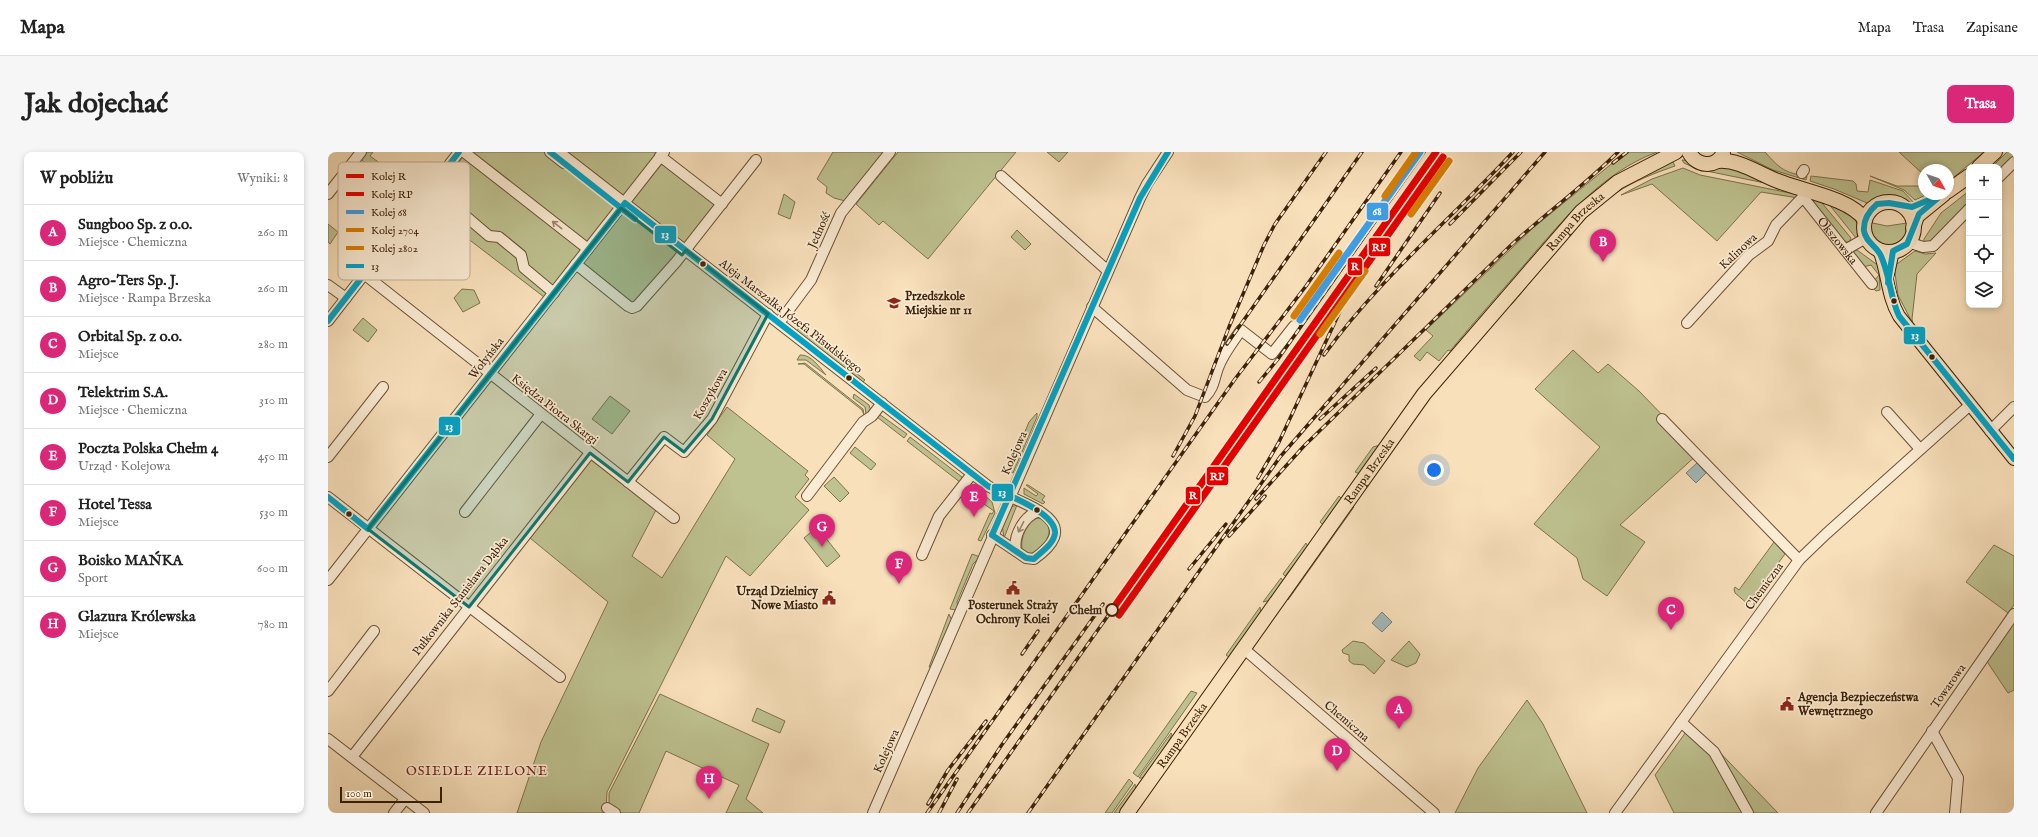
<!DOCTYPE html>
<html lang="pl">
<meta charset="utf-8">
<style>
:root{--surface:#fff;--page:#f6f6f6;--text:#222;--muted:#767676;--line:#e0e0e0;--accent:#db2777}
body{margin:0;font-family:"IM FELL English",serif;background:var(--page);color:var(--text)}
.controls{position:absolute;right:12px;top:12px;display:grid;overflow:hidden;border-radius:8px;box-shadow:0 2px 6px #0003}
.controls button{width:36px;height:36px;display:grid;place-items:center;padding:0;border:0;border-bottom:1px solid var(--line);background:var(--surface);color:var(--text);font:20px sans-serif}
.compass{position:absolute;left:1590px;top:12px;width:36px;height:36px;border-radius:50%;background:var(--surface);box-shadow:0 2px 6px #0003;rotate:130deg}
.scale{position:absolute;left:12px;bottom:10px;width:102px;box-sizing:border-box;padding-left:4px;border:2px solid #3e2208;border-top:0;font-size:11px;line-height:14px;white-space:nowrap;color:#3e2208;-webkit-text-stroke:3px #faebd3;paint-order:stroke}
.you{position:absolute;left:1106px;top:318px;width:14px;height:14px;margin:-10px;border:3px solid #fff;border-radius:50%;background:#1a73e8;box-shadow:0 0 0 6px #1a73e833}
.badge{display:grid;place-items:center;width:26px;height:26px;border-radius:50%;background:var(--accent);color:#fff;font-size:13px;font-weight:700}
.pin{position:absolute;translate:-50% -33px;filter:drop-shadow(0 1px 2px #0008)}
.pin::after{content:'';position:absolute;top:21px;width:14px;height:12px;background:inherit;clip-path:polygon(0 0,100% 0,50% 100%)}
.list{margin:0;padding:0;list-style:none}
h2{display:flex;justify-content:space-between;align-items:center;height:52px;margin:0;padding:0 16px;font-size:17px}
h2 small{font-size:13px;font-weight:400;color:var(--muted)}
.list li{display:grid;grid-template-columns:26px 1fr auto;gap:12px;align-items:center;box-sizing:border-box;height:56px;padding:0 16px;border-top:1px solid var(--line)}
.list b{display:block;font-size:15px;white-space:nowrap}
.list p{margin:0;font-size:13px;white-space:nowrap;color:var(--muted)}
.list em{font-size:13px;font-style:normal;color:var(--muted)}
.icon{flex:none;width:22px;height:22px;fill:none;stroke:currentColor;stroke-width:2;stroke-linecap:round;stroke-linejoin:round}
.map{position:relative;flex:none;width:1686px;height:661px;overflow:hidden;border-radius:8px}
header{display:flex;align-items:center;gap:24px;box-sizing:border-box;height:56px;padding:0 20px;background:var(--surface);border-bottom:1px solid var(--line)}
header strong{font-size:19px}
nav{display:flex;gap:22px;margin-inline-start:auto;font-size:14px}
.intro{display:flex;align-items:center;justify-content:space-between;box-sizing:border-box;height:96px;padding:0 24px}
h1{margin:0;font-size:28px}
.button{padding:10px 18px;border-radius:8px;background:var(--accent);color:#fff;font-size:14px;font-weight:700}
main{display:flex;gap:24px;padding:0 24px}
aside{flex:1;background:var(--surface);border-radius:8px;box-shadow:0 2px 6px #0003}
.map>svg:first-child{display:block}
</style>
<header>
<strong>Mapa</strong>
<nav><a>Mapa</a><a>Trasa</a><a>Zapisane</a></nav>
</header>
<div class="intro"><h1>Jak dojechać</h1><a class="button">Trasa</a></div>
<main>
<aside>
<h2>W pobliżu<small>Wyniki: 8</small></h2>
<ul class="list">
<li><span class="badge">A</span><div><b>Sungboo Sp. z o.o.</b><p>Miejsce · Chemiczna</p></div><em>260 m</em></li>
<li><span class="badge">B</span><div><b>Agro-Ters Sp. J.</b><p>Miejsce · Rampa Brzeska</p></div><em>260 m</em></li>
<li><span class="badge">C</span><div><b>Orbital Sp. z o.o.</b><p>Miejsce</p></div><em>280 m</em></li>
<li><span class="badge">D</span><div><b>Telektrim S.A.</b><p>Miejsce · Chemiczna</p></div><em>310 m</em></li>
<li><span class="badge">E</span><div><b>Poczta Polska Chełm 4</b><p>Urząd · Kolejowa</p></div><em>450 m</em></li>
<li><span class="badge">F</span><div><b>Hotel Tessa</b><p>Miejsce</p></div><em>530 m</em></li>
<li><span class="badge">G</span><div><b>Boisko MAŃKA</b><p>Sport</p></div><em>600 m</em></li>
<li><span class="badge">H</span><div><b>Glazura Królewska</b><p>Miejsce</p></div><em>780 m</em></li>
</ul>
</aside>
<div class="map">
<svg width="1686" height="661" viewBox="0 0 1686 661">
<rect width="100%" height="100%" fill="#f8e0bb"/>
<filter id="stains"><feTurbulence type="fractalNoise" baseFrequency=".005" numOctaves="4"/><feColorMatrix values="0 0 0 0 .2 0 0 0 0 .09 0 0 0 0 .02 0 0 0 .5 -.17"/></filter>
<radialGradient id="worn" r=".72"><stop offset=".6" stop-color="#630" stop-opacity="0"/><stop offset="1" stop-color="#630" stop-opacity=".3"/></radialGradient>
<g fill="#bec290" stroke="#7e724c">
<polygon points="33,0 45,0 42,4 53,12 48,18 29,5"/>
<polygon points="139,0 336,0 333,4 394,52 309,154 251,108 216,145 96,53"/>
<polygon points="505,0 558,0 517,49 506,46 498,41 499,35 489,27"/>
<polygon points="570,0 688,0 600,107 555,69 551,73 528,52"/>
<polygon points="719,0 740,0 731,10"/>
<path d="M1298 0H1329C1273 21 1234 69 1196 113 1171 142 1146 170 1122 199L1120 198 1111 209 1099 200 1092 209 1086 204 1105 184 1098 178 1205 76Z"/>
<path d="M1409 0H1437C1452 17 1457 21 1479 24L1478 28 1445 18Z"/>
<polygon points="1571,0 1656,0 1620,30 1620,18 1596,18 1596,23"/>
<polygon points="1679,0 1686,0 1686,3 1671,19 1671,15 1664,15"/>
<polygon points="1354,8 1394,12 1461,36 1369,17 1356,11"/>
<path d="M1345 10 1347 14C1327 21 1306 29 1288 41 1246 70 1216 115 1183 153L1274 45 1335 13Z"/>
<polygon points="1355,16 1372,23 1472,43 1470,46 1433,40 1389,89 1324,32 1293,43 1324,27"/>
<polygon points="1483,24 1525,29 1528,32 1529,39 1540,40 1542,28 1575,39 1587,52 1581,53 1570,47 1559,46 1539,51 1506,37 1482,29"/>
<polygon points="1542,24 1569,34 1596,34 1596,42 1600,42 1587,48 1576,38"/>
<polygon points="1641,39 1641,51 1608,87 1605,89 1596,90 1596,87 1613,61"/>
<polygon points="456,42 467,50 462,67 450,62"/>
<polygon points="1478,45 1494,51 1523,86 1521,90 1517,90"/>
<path d="M1500 51C1505 53 1514 53 1518 56 1528 64 1536 76 1528 86Z"/>
<path d="M1540 70 1559 74 1579 71C1581 93 1557 100 1543 85Z"/>
<polygon points="0,72 10,80 2,92 0,90"/>
<polygon points="689,78 703,92 697,98 683,85"/>
<polygon points="1529,98 1551,114 1552,138 1548,139 1545,136 1549,133 1546,129 1551,123 1543,113 1535,115 1525,102 1526,99"/>
<polygon points="1587,99 1597,102 1608,101 1589,122 1584,167 1585,172 1570,143 1566,114"/>
<polygon points="134,137 146,138 152,151 135,160 126,146"/>
<polygon points="35,166 49,178 40,190 25,178"/>
<polygon points="471,176 537,228 535,230 468,180"/>
<polygon points="1245,198 1270,221 1280,212 1311,239 1371,301 1292,373 1317,390 1279,444 1255,427 1249,406 1206,372 1272,295 1207,237"/>
<path d="M472 203C483 202 492 216 498 223L478 208H469Z"/>
<polygon points="477,211 535,257 536,263 534,258 476,212 470,212"/>
<polygon points="526,242 541,253 543,259 538,262 537,255 525,246"/>
<polygon points="282,244 302,259 284,282 264,267"/>
<polygon points="399,255 480,319 477,323 481,327 467,345 481,358 422,424 398,404 279,640 278,661 189,661 213,590 280,450 202,386 263,308 328,358 304,404 334,426 407,307 379,283"/>
<polygon points="709,261 709,265 685,321 681,319 701,270"/>
<polygon points="551,262 579,282 576,286 549,265"/>
<polygon points="582,285 634,325 633,331 579,289"/>
<polygon points="1052,293 1032,322 1027,320 1045,295"/>
<polygon points="527,295 548,312 543,318 522,301"/>
<polygon points="506,325 521,341 512,350 496,334"/>
<polygon points="698,333 700,333 717,344 714,348 717,350 715,352 696,342 696,336 708,344 710,342"/>
<polygon points="655,342 664,350 667,361 653,389 650,388 662,361 664,362 666,359 653,350 652,347"/>
<polygon points="1011,344 1014,347 996,372 994,372 992,370"/>
<polygon points="689,353 676,386 674,373 683,355"/>
<polygon points="1023,355 1026,355 960,448 959,447"/>
<path d="M709 366C733 369 717 403 699 402L694 397C692 387 699 369 709 366Z"/>
<polygon points="489,375 512,404 499,415 476,386"/>
<polygon points="1446,390 1457,402 1420,452 1407,441 1406,437 1407,435 1411,438"/>
<polygon points="978,391 980,395 957,424 955,422"/>
<polygon points="1666,393 1686,404 1686,453 1680,461 1638,430"/>
<polygon points="644,402 652,405 645,412 629,450 630,456 628,458 622,457"/>
<polygon points="953,426 955,429 943,448 935,450"/>
<polygon points="932,455 933,461 902,506 898,503"/>
<polygon points="621,462 624,469 604,515 601,515"/>
<polygon points="1686,468 1686,538 1680,541 1658,508"/>
<polygon points="1025,489 1036,491 1057,509 1046,522 1036,513 1025,512 1021,509 1021,503 1015,501 1014,498"/>
<polygon points="1081,489 1092,502 1088,511 1079,515 1063,508"/>
<polygon points="863,539 869,541 810,625 805,621"/>
<polygon points="332,542 441,592 418,647 435,661 398,661 411,633 338,599 311,661 292,661 281,655 281,641"/>
<polygon points="1199,548 1215,572 1259,661 1127,661 1150,616"/>
<polygon points="429,556 457,569 452,581 424,569"/>
<polygon points="1363,573 1377,585 1450,661 1346,661 1327,623"/>
<polygon points="843,581 844,582 838,595 816,626 811,626"/>
<polygon points="801,627 805,631 784,661 777,661"/>
<polygon points="807,632 808,639 792,661 786,661"/>
</g>
<g fill="#a2babb" stroke="#7a7d73">
<polygon points="1369,311 1378,321 1368,331 1358,321"/>
<polygon points="1054,460 1064,470 1054,480 1044,471"/>
</g>
<g fill="none" stroke-linecap="round" stroke-linejoin="round">
<g stroke="#6c5235" stroke-width="12">
<g id="minor">
<polyline points="136,0 260,97"/>
<polyline points="222,0 236,11"/>
<path d="M231 0 660 334C687 351 764 366 706 407L698 406 664 383"/>
<polyline points="332,4 394,52"/>
<polyline points="1474,21 1476,18"/>
<polyline points="673,24 780,119"/>
<polyline points="1671,25 1686,10"/>
<polyline points="0,42 33,0"/>
<polyline points="127,55 161,84 171,85 193,103 196,116 226,141"/>
<polyline points="1580,90 1595,95 1605,94 1641,57"/>
<polyline points="1517,98 1538,86"/>
<polyline points="248,112 300,154 304,156 309,154 348,110 428,8"/>
<polyline points="36,122 346,366"/>
<polyline points="0,133 18,146"/>
<path d="M764 155 859 238 877 245C886 236 886 227 890 216 895 202 905 190 913 178L944 202 966 174"/>
<polyline points="0,169 131,0"/>
<polyline points="451,171 483,128 513,61 562,0"/>
<path id="s1" d="M1359 171 1421 103 1440 89 1448 73 1475 45 1544 132"/>
<polyline points="1559,260 1592,297"/>
<polyline points="1334,267 1471,408"/>
<polyline points="1662,279 1686,255"/>
<polyline points="0,305 55,235"/>
<polyline points="300,330 336,285 356,300 384,267 440,162"/>
<polyline points="479,344 535,270 544,264 554,251"/>
<polyline points="0,345 232,525"/>
<polyline points="137,360 213,262"/>
<path d="M688 399C685 383 696 364 711 359"/>
<polyline points="594,403 611,364 644,322"/>
<polyline points="0,428 336,0"/>
<polyline points="915,496 1106,661"/>
<polyline points="0,539 46,479"/>
<polyline points="1353,570 1386,600 1420,661"/>
<polyline points="1604,579 1630,626 1627,661"/>
<polyline points="0,587 96,661"/>
<polyline points="24,605 262,301"/>
<polyline points="279,656 287,661"/>
<polyline points="66,661 77,647"/>
<polyline points="545,661 812,46 819,32 840,0"/>
<polyline points="1287,661 1471,408 1498,382 1642,253"/>
<polyline points="1548,661 1686,462"/>
</g>
</g>
<g stroke="#3e2208" stroke-width="14">
<g id="major">
<path d="M1551 98C1560 120 1559 144 1571 164L1686 307"/>
<polyline points="1560,122 1565,99"/>
</g>
</g>
<g stroke="#3e2208" stroke-width="16">
<g id="highway">
<path d="M1361 0C1368 14 1387 17 1395 2"/>
<path d="M1390 9C1411 7 1431 22 1450 29 1474 39 1522 46 1537 68"/>
<polyline points="1651,15 1667,0"/>
<polyline points="1620,39 1641,24"/>
<circle cx="1561" cy="75" r="25"/>
<polyline points="1585,76 1589,64 1616,42"/>
<path id="s2" d="M799 661 1096 242 1253 60 1290 30 1348 0"/>
</g>
</g>
<use href="#minor" stroke="#faebd3" stroke-width="10"/>
<use href="#major" stroke="#f8e0bb" stroke-width="12"/>
<use href="#highway" stroke="#f8e0bb" stroke-width="14"/>
<g stroke="#3e2208" stroke-width="3.5">
<g id="rail">
<polyline points="1285,11 1299,0"/>
<polyline points="1122,72 1193,0"/>
<polyline points="1045,96 1114,0"/>
<polyline points="1048,134 1112,41"/>
<polyline points="1008,150 1020,132"/>
<polyline points="899,192 1034,0"/>
<path d="M996 203C1050 128 1122 68 1185 0"/>
<polyline points="931,230 950,207 1096,0"/>
<polyline points="992,267 1048,216"/>
<polyline points="845,304 867,264 901,175 936,93 947,72 998,0"/>
<polyline points="930,326 951,290 1021,140 1048,93"/>
<path d="M928 347 976 294 1179 97C1215 63 1255 35 1290 0"/>
<polyline points="901,384 937,344"/>
<polyline points="861,417 898,372"/>
<polyline points="694,502 710,479"/>
<polyline points="600,652 620,618 658,569"/>
<polyline points="599,661 907,227 978,134 1073,0"/>
<polyline points="611,661 629,627"/>
<polyline points="629,661 673,594 775,452"/>
<polyline points="640,661 784,458"/>
<polyline points="700,661 952,305 1217,0"/>
</g>
</g>
<use href="#rail" stroke="#faebd3" stroke-width="2" stroke-dasharray="6" stroke-linecap="butt"/>
<g stroke="#faebd3" stroke-width="9">
<g id="bus-1">
<polyline points="222,0 307,67"/>
<path d="M1615 42 1584 55 1561 51 1549 52C1541 59 1535 68 1536 79 1538 91 1549 94 1553 104 1562 124 1562 145 1571 164L1686 307"/>
<polyline points="1560,131 1565,99 1579,92 1591,62 1610,46"/>
<polyline points="0,169 131,0"/>
<path d="M0 345 40 377 297 51 660 334C676 342 728 360 727 381 726 392 713 400 706 407L698 406 664 383"/>
<polyline points="664,383 812,46 840,0"/>
</g>
</g>
<use href="#bus-1" stroke="#03a2c4" stroke-width="6"/>
<g stroke="#faebd3" stroke-width="10">
<polyline id="rail-1" points="784,458 1108,0"/>
</g>
<g stroke="#faebd3" stroke-width="10">
<polyline id="rail-2" points="791,463 1115,5"/>
</g>
<g stroke="#faebd3" stroke-width="10">
<polyline id="rail-3" points="972,168 1092,0"/>
</g>
<g stroke="#faebd3" stroke-width="10">
<g id="rail-4">
<polyline points="1083,62 1121,9"/>
<polyline points="992,182 1037,119"/>
</g>
</g>
<g stroke="#faebd3" stroke-width="10">
<g id="rail-5">
<polyline points="1057,44 1088,0"/>
<polyline points="966,164 1011,101"/>
</g>
</g>
<use href="#rail-1" stroke="#e50000" stroke-width="7"/>
<use href="#rail-2" stroke="#e50000" stroke-width="7"/>
<use href="#rail-3" stroke="#3e9ee8" stroke-width="7"/>
<use href="#rail-4" stroke="#d87e02" stroke-width="7"/>
<use href="#rail-5" stroke="#d87e02" stroke-width="7"/>
</g>
<defs><path id="oneway-shaft" d="M-6 0H5M1.5-3L5.5 0L1.5 3" fill="none" stroke-width="1.6" stroke-linecap="round" stroke-linejoin="round"/></defs>
<g stroke="#9c866e">
<use href="#oneway-shaft" transform="translate(229 73) rotate(-142)"/>
<use href="#oneway-shaft" transform="translate(693 375) rotate(117)"/>
</g>
<path fill="#0f766e" fill-opacity="0.2" stroke="#0f766e" stroke-width="3" stroke-linejoin="round" d="M293 56 354 103 358 98 440 162 384 267 356 300 336 285 300 330 262 301 141 455 40 377Z"/>
<defs>
<g id="school-bare" transform="scale(1.08)"><path d="M0-5L7-2L0 1L-7-2ZM-4 1L0 2.5L4 1V4Q0 6-4 4Z" fill="#8f2418" stroke="#faebd3" stroke-width="2.5" paint-order="stroke"/></g>
<g id="civic-bare" transform="scale(1.08)"><path d="M-.6-6.5H3V-4.5H.6V-3L4-1V1h2V6H-6V1h2V-1L-.6-3ZM-1.2 2.5V6h2.4V2.5Z" fill="#8f2418" stroke="#faebd3" stroke-width="2.5" paint-order="stroke"/></g>
</defs>
<g fill-rule="evenodd">
<use href="#school-bare" x="566" y="151"/>
<use href="#civic-bare" x="685" y="436"/>
<use href="#civic-bare" x="501" y="446"/>
<use href="#civic-bare" x="1459" y="552"/>
</g>
<g fill="#3e2208" stroke="#faebd3" stroke-width="1.5">
<circle cx="375" cy="112" r="3.5"/>
<circle cx="1566" cy="149" r="3.5"/>
<circle cx="1604" cy="205" r="3.5"/>
<circle cx="521" cy="226" r="3.5"/>
<circle cx="709" cy="358" r="3.5"/>
<circle cx="21" cy="362" r="3.5"/>
</g>
<circle fill="#faebd3" stroke="#3e2208" stroke-width="2" cx="784" cy="458" r="6"/>
<g text-anchor="middle" stroke-width="3.5" stroke-linejoin="round" paint-order="stroke">
<g font-size="12" fill="#3e2208" stroke="#faebd3">
<text dy="4" stroke="none"><textPath href="#s2" startOffset="743">Rampa Brzeska</textPath></text>
<text transform="translate(491 78) rotate(-66)" y="4">Jedność</text>
<text dy="4" stroke="none"><textPath href="#s1" startOffset="228">Okszowska</textPath></text>
<text transform="translate(1410 99) rotate(-43)" y="4">Kalinowa</text>
<text transform="translate(463 164) rotate(38)" y="4">Aleja Marszałka Józefa Piłsudskiego</text>
<text transform="translate(158 206) rotate(-52)" y="4">Wołyńska</text>
<text transform="translate(382 242) rotate(-60)" y="4">Koszykowa</text>
<text transform="translate(227 257) rotate(38)" y="4">Księdza Piotra Skargi</text>
<text transform="translate(686 301) rotate(-66)" y="4">Kolejowa</text>
<text dy="4" stroke="none"><textPath href="#s2" startOffset="419">Rampa Brzeska</textPath></text>
<text transform="translate(1436 434) rotate(-54)" y="4">Chemiczna</text>
<text transform="translate(132 444) rotate(-52)" y="4">Pułkownika Stanisława Dąbka</text>
<text transform="translate(1620 534) rotate(-55)" y="4">Towarowa</text>
<text transform="translate(1019 569) rotate(41)" y="4">Chemiczna</text>
<text dy="4" stroke="none"><textPath href="#s2" startOffset="95">Rampa Brzeska</textPath></text>
<text transform="translate(558 599) rotate(-66)" y="4">Kolejowa</text>
</g>
<g font-size="12" font-weight="bold" fill="#3e2208" stroke="#faebd3" text-anchor="start">
<text x="577" y="148">Przedszkole<tspan x="577" dy="14">Miejskie nr 11</tspan></text>
<text x="490" y="443" text-anchor="end">Urząd Dzielnicy<tspan x="490" dy="14">Nowe Miasto</tspan></text>
<text x="685" y="457" text-anchor="middle">Posterunek Straży<tspan x="685" dy="14">Ochrony Kolei</tspan></text>
<text x="1470" y="549">Agencja Bezpieczeństwa<tspan x="1470" dy="14">Wewnętrznego</tspan></text>
</g>
<g font-size="12" font-weight="bold" fill="#3e2208" stroke="#faebd3" text-anchor="end">
<text x="774" y="462">Chełm</text>
</g>
<g font-size="13" letter-spacing="1" fill="#7a1f14" stroke="#faebd3">
<text x="149" y="623">OSIEDLE ZIELONE</text>
</g>
</g>
<rect x="10" y="10" width="132" height="118" rx="6" fill="#faebd3" stroke="#c2af96" stroke-width="1"/>
<rect x="18" y="22" width="18" height="4" fill="#e50000"/>
<rect x="18" y="40" width="18" height="4" fill="#e50000"/>
<rect x="18" y="58" width="18" height="4" fill="#3e9ee8"/>
<rect x="18" y="76" width="18" height="4" fill="#d87e02"/>
<rect x="18" y="94" width="18" height="4" fill="#d87e02"/>
<rect x="18" y="112" width="18" height="4" fill="#03a2c4"/>
<g font-size="11" fill="#3e2208">
<text x="43" y="28">Kolej R</text>
<text x="43" y="46">Kolej RP</text>
<text x="43" y="64">Kolej 68</text>
<text x="43" y="82">Kolej 2704</text>
<text x="43" y="100">Kolej 2802</text>
<text x="43" y="118">13</text>
</g>
<g stroke="#faebd3" stroke-width="1.5">
<rect x="1038" y="50" width="23" height="19" rx="4" fill="#3e9ee8"/>
<rect x="326" y="73" width="23" height="19" rx="4" fill="#03a2c4"/>
<rect x="1040" y="85" width="23" height="20" rx="4" fill="#e50000"/>
<rect x="1019" y="105" width="16" height="19" rx="4" fill="#e50000"/>
<rect x="1575" y="174" width="23" height="19" rx="4" fill="#03a2c4"/>
<rect x="110" y="264" width="23" height="20" rx="4" fill="#03a2c4"/>
<rect x="878" y="314" width="23" height="20" rx="4" fill="#e50000"/>
<rect x="663" y="331" width="23" height="19" rx="4" fill="#03a2c4"/>
<rect x="857" y="334" width="16" height="19" rx="4" fill="#e50000"/>
</g>
<g font-size="11" text-anchor="middle" font-weight="bold" fill="#fff">
<text x="1049" y="63">68</text>
<text x="337" y="86">13</text>
<text x="1051" y="99">RP</text>
<text x="1027" y="118">R</text>
<text x="1587" y="187">13</text>
<text x="121" y="278">13</text>
<text x="889" y="328">RP</text>
<text x="674" y="344">13</text>
<text x="865" y="347">R</text>
</g>
<rect width="100%" height="100%" filter="url(#stains)"/>
<rect width="100%" height="100%" fill="url(#worn)"/>
</svg>
<div class="controls">
<button>+</button>
<button>−</button>
<button><svg class="icon" aria-label="locate" viewBox="0 0 24 24"><circle cx="12" cy="12" r="6"/><path d="M12 2v4M12 18v4M2 12h4M18 12h4"/></svg></button>
<button><svg class="icon" aria-label="layers" viewBox="0 0 24 24"><path d="M12 4l9 5-9 5-9-5zM3 14l9 5 9-5"/></svg></button>
</div>
<svg class="compass" viewBox="-18 -18 36 36"><path d="M0-13l5 13h-10z" fill="#e53935"/><path d="M0 13l5-13h-10z" fill="#767676"/></svg>
<div class="scale">100 m</div>
<div class="you"></div>
<div class="pin badge" style="left:1071px;top:577px">A</div>
<div class="pin badge" style="left:1275px;top:110px">B</div>
<div class="pin badge" style="left:1343px;top:478px">C</div>
<div class="pin badge" style="left:1009px;top:619px">D</div>
<div class="pin badge" style="left:646px;top:365px">E</div>
<div class="pin badge" style="left:571px;top:432px">F</div>
<div class="pin badge" style="left:494px;top:395px">G</div>
<div class="pin badge" style="left:381px;top:647px">H</div>
</div>
</main>
